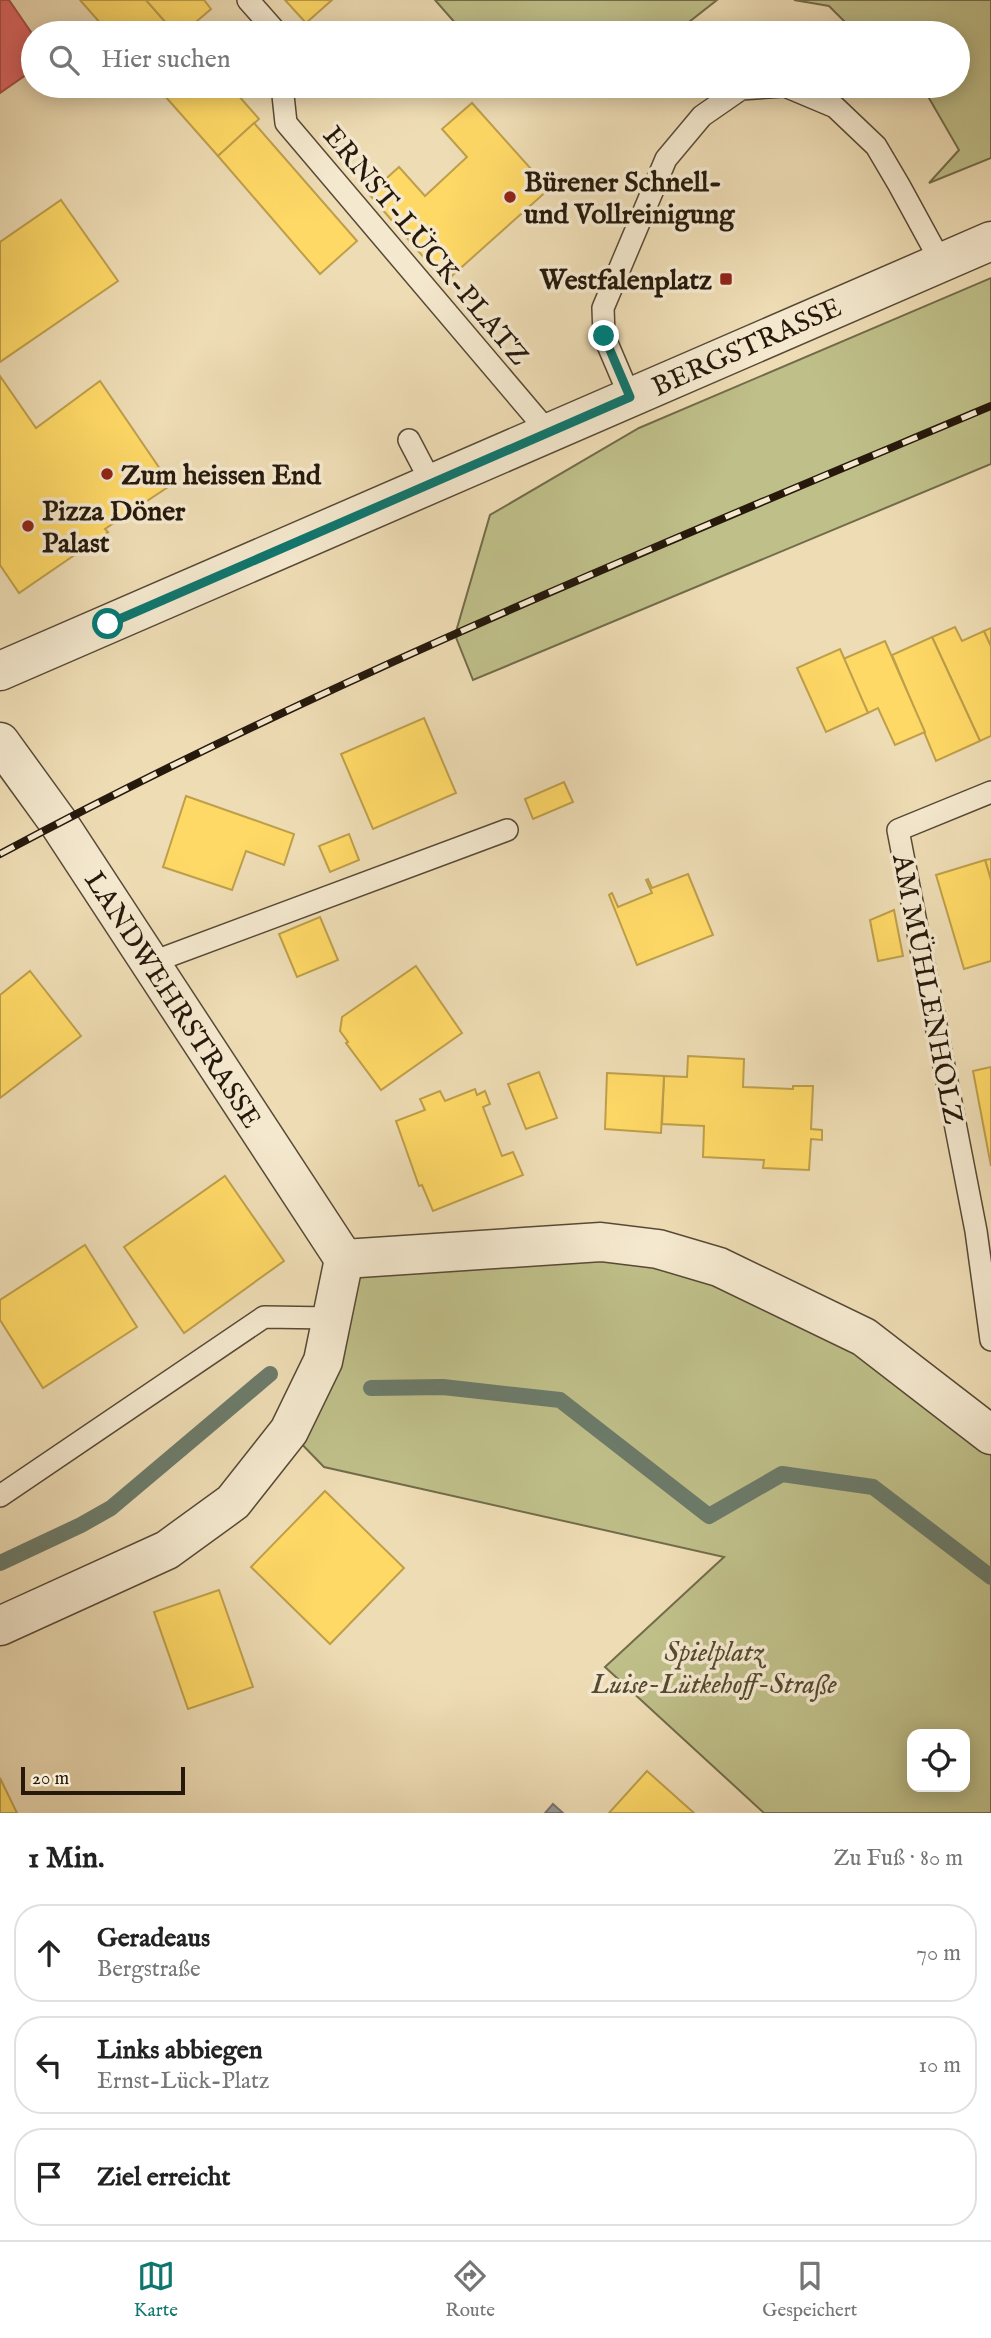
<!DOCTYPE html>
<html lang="de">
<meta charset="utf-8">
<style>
:root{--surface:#fff;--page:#f2f2f2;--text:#222;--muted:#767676;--line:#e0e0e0;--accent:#0f766e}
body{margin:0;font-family:"IM FELL English",serif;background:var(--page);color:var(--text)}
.controls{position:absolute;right:21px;bottom:21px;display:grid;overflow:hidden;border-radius:14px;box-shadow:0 4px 18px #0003}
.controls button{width:63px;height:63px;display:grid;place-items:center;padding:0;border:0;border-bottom:2px solid var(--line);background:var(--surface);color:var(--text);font:35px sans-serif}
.scale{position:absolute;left:21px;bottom:18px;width:164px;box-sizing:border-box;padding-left:7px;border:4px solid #26190c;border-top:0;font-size:19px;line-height:24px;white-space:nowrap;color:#26190c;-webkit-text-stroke:5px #f4e8ce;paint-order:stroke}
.stop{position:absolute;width:21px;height:21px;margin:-16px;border:5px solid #0f766e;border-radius:50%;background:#fff}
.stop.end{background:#0f766e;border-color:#fff;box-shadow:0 2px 7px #0008}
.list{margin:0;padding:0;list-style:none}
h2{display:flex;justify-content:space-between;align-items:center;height:91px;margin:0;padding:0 28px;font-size:30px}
h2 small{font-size:23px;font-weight:400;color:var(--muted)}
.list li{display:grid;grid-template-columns:46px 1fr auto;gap:21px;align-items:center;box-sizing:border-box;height:98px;margin:0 14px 14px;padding:0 14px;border:2px solid var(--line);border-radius:28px}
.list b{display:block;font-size:26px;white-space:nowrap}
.list p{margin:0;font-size:23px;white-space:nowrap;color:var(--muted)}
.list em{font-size:23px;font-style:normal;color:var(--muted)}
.icon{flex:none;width:38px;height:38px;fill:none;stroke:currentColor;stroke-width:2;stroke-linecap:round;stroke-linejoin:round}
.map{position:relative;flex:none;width:991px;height:1813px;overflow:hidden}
.search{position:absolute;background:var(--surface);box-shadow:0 4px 18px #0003;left:21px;right:21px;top:21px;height:77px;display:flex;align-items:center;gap:18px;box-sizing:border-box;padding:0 24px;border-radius:38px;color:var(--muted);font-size:26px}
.sheet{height:427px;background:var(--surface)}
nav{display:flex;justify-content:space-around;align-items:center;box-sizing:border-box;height:98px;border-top:2px solid var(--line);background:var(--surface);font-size:19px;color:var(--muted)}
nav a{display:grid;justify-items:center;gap:4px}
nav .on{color:var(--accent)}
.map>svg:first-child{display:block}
</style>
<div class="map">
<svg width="991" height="1813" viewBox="0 0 991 1813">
<rect width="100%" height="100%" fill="#eedcb4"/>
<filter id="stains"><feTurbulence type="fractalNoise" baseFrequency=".00286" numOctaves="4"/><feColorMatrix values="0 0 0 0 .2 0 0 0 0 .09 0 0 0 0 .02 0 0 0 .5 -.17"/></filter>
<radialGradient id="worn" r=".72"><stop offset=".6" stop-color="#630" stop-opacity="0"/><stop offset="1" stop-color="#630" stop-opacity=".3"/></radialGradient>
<g fill="#bfbf89" stroke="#726c4a" stroke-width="2" fill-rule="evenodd">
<polygon points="435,0 717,0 675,33 464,33"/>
<polygon points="794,0 991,0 991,158 929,183 959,150 922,86 958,86 958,33 856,33 829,6"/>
<polygon points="991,278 991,464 473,680 455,635 490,515 639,428"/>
<path d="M601 1242 719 1267 991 1435V1813H764L605 1667 724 1557 324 1467 289 1431 344 1259ZM912 1734H965V1787H912Z"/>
</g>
<g fill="#ffd966" stroke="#be9f4b" stroke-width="2">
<polygon points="80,0 146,0 175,33 109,33"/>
<polygon points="146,0 204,0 211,9 183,33 175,33"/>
<polygon points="285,0 332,0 306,23"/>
<polygon points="156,86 230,86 259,119 218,156"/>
<polygon points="472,103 549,189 445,282 369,194 399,167 425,196 467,157 442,129"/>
<polygon points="254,123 357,241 320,274 218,156"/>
<polygon points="61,200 118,281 0,362 0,242"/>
<polygon points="0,376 36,428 100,381 171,485 105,529 108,532 19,593 0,565"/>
<polygon points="955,627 962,641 984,631 991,646 991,736 980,741 932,637"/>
<polygon points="991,628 991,646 984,631"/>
<polygon points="932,637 980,741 936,761 892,655"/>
<polygon points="885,641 925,732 895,745 878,708 868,713 843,659"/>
<polygon points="840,649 868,713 826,732 797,668"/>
<polygon points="424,718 456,793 373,829 341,754"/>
<polygon points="564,782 573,802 533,819 525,799"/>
<polygon points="186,796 294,834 284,865 246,851 232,890 163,867"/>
<polygon points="349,834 359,860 330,872 319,846"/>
<polygon points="991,859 991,880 985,860"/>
<polygon points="985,860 991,880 991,961 964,969 936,875"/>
<polygon points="688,874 713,935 637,965 609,895 612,893 618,907 652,893 646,880 648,879 652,888"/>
<polygon points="894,910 903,956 878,961 870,920"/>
<polygon points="320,917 338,960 297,977 279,934"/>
<polygon points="416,966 462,1033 381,1090 346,1043 348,1042 340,1031 342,1017"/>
<polygon points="30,971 81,1036 0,1098 0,995"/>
<polygon points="688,1056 744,1059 743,1087 793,1089 793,1086 813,1086 811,1129 822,1130 822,1140 811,1139 809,1170 763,1168 764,1160 703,1157 704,1126 662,1124 664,1076 687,1077"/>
<polygon points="991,1067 991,1166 973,1071"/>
<polygon points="539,1072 557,1118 526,1129 508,1084"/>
<polygon points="607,1073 664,1076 661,1133 605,1129"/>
<polygon points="475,1089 477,1095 485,1091 490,1104 483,1107 502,1156 513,1152 523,1175 433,1211 422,1185 419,1186 396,1121 425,1110 420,1099 440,1091 445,1101"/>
<polygon points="225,1176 284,1261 184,1333 124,1247"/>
<polygon points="85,1245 137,1327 43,1388 0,1320 0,1300"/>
<polygon points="325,1491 404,1568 330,1644 251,1567"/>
<polygon points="219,1590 253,1687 188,1709 154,1612"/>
<polygon points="647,1771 694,1813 609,1813"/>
<polygon points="0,1778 17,1813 0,1813"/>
</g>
<polygon fill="#e06666" stroke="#a84f4b" stroke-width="2" points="0,0 9,0 33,35 33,70 0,93"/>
<polygon fill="#999" stroke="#76736f" stroke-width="2" points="553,1804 563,1813 545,1813"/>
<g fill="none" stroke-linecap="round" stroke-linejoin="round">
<g stroke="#6c7b6a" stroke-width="16">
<polyline points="371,1388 443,1387 560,1400 709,1516 782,1474 873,1487 991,1577"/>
<polyline points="0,1563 81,1525 111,1508 270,1374"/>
</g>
<g stroke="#584a36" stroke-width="24">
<g id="service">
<polyline points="248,0 277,33"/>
<polyline points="282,86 286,123 549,433"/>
<polyline points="785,86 835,107 876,146 899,185 941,262"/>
<polyline points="630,397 604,336 603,308 666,159 702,116 741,89 784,86"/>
<polyline points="409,440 432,484"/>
<polyline points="991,792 898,830 976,1231 991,1340"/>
<polyline points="150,963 507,830"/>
<polyline points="0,1496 264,1317 332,1318"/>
</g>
</g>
<g stroke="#584a36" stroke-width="41">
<g id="minor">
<polyline points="0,742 58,822 344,1259"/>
<polyline points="344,1259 601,1242 658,1249 719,1267 864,1337 991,1435"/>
<polyline points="0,1626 167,1550 233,1502 289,1431 323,1361 344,1259"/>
</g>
</g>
<g stroke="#584a36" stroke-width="41">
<polyline id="tertiary" points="0,671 991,241"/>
</g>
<use href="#service" stroke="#f4e8ce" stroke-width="21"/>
<use href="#minor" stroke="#f4e8ce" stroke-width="38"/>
<use href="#tertiary" stroke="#f4e8ce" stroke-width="38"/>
<g stroke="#26190c" stroke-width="8">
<path id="rail" d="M0 854C320 683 657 546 991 406"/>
</g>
<use href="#rail" stroke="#f4e8ce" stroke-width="5" stroke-dasharray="16" stroke-linecap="butt"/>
</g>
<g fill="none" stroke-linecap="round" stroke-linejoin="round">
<polyline stroke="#0f766e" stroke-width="9" points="108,624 630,397 604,336"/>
</g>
<g fill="#8f2418" stroke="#f4e8ce" stroke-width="2.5">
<circle cx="510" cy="197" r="7"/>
<rect x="719" y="272" width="14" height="14" rx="3.5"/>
<circle cx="107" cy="474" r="7"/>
<circle cx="28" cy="526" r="7"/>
</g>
<g text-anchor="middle" stroke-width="7" stroke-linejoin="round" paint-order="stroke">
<g font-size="28" font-weight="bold" fill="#26190c" stroke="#f4e8ce" text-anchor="start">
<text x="524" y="191">Bürener Schnell-<tspan x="524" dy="32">und Vollreinigung</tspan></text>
<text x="712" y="289" text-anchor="end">Westfalenplatz</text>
<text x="121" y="484">Zum heissen End</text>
<text x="42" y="520">Pizza Döner<tspan x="42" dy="32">Palast</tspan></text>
</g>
<g font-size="28" fill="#26190c" stroke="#f4e8ce">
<text transform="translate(427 245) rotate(50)" y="10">ERNST-LÜCK-PLATZ</text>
<text transform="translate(746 346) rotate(-24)" y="10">BERGSTRASSE</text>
<text transform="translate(929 989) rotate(79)" y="10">AM MÜHLENHOLZ</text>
<text transform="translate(174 999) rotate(57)" y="10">LANDWEHRSTRASSE</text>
</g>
<g font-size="28" font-style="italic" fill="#544b32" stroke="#f4e8ce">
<text x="714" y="1661">Spielplatz<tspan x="714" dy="32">Luise-Lütkehoff-Straße</tspan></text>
</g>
</g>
<rect width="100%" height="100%" filter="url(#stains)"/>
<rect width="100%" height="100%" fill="url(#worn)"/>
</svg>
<div class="controls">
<button><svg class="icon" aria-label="locate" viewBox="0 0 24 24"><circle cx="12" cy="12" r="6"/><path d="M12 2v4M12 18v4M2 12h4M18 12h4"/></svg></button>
</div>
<div class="scale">20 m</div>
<div class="stop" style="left:108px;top:624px"></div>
<div class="stop end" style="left:604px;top:336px"></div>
<div class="search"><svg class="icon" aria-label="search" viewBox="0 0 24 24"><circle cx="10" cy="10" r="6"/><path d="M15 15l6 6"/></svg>Hier suchen</div>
</div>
<section class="sheet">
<h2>1 Min.<small>Zu Fuß · 80 m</small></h2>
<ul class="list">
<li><svg class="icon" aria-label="ahead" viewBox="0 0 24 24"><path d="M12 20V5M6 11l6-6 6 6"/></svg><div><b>Geradeaus</b><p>Bergstraße</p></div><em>70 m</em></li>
<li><svg class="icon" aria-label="left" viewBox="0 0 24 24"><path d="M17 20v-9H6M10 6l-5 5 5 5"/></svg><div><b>Links abbiegen</b><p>Ernst-Lück-Platz</p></div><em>10 m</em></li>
<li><svg class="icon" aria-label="arrive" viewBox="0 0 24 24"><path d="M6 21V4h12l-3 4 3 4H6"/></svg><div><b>Ziel erreicht</b></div></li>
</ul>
</section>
<nav>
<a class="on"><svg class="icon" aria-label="map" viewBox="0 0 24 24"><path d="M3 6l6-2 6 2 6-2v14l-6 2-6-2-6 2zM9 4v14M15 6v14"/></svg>Karte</a>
<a><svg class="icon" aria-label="directions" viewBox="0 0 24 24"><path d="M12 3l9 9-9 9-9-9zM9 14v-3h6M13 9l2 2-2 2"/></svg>Route</a>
<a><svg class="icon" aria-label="saved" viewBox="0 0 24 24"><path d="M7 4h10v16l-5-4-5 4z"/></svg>Gespeichert</a>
</nav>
